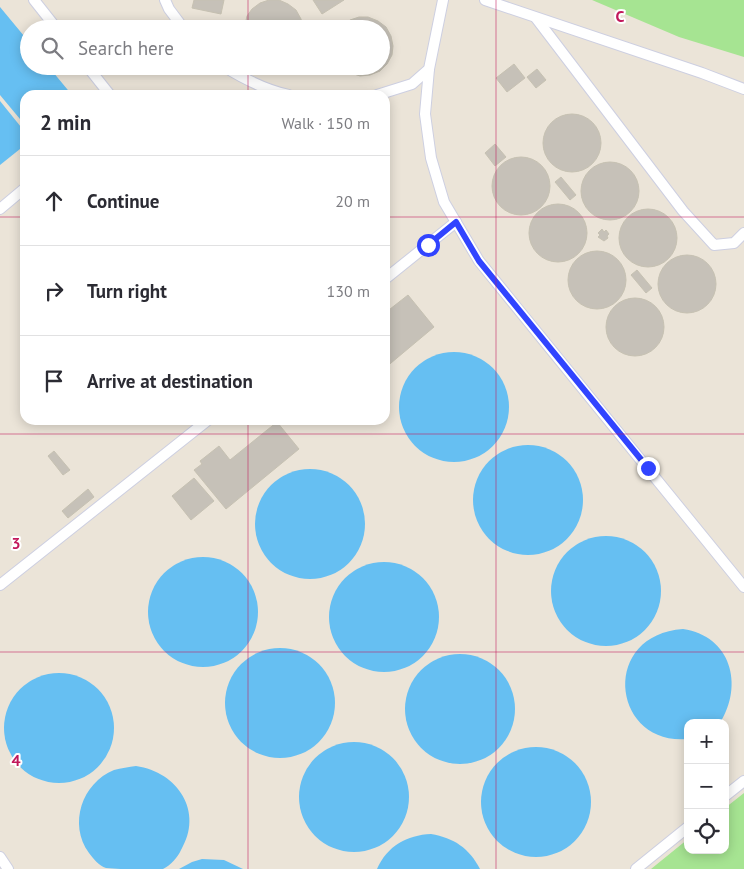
<!DOCTYPE html>
<meta charset="utf-8">
<style>
:root{--surface:#fff;--page:#f2f2f3;--text:#2b2b33;--muted:#7c7c81;--line:#e1e1e2}
body{margin:0;font-family:"PT Sans",sans-serif;background:var(--page);color:var(--text)}
.controls{position:absolute;right:15px;bottom:15px;display:grid;overflow:hidden;border-radius:10px;box-shadow:0 2px 12px #0003}
.controls button{width:45px;height:45px;display:grid;place-items:center;padding:0;border:0;border-bottom:1px solid var(--line);background:var(--surface);color:var(--text);font:25px sans-serif}
.stop{position:absolute;width:15px;height:15px;margin:-11px;border:4px solid #3144ff;border-radius:50%;background:#fff}
.stop.end{background:#3144ff;border-color:#fff;box-shadow:0 1px 5px #0008}
.list{margin:0;padding:0;list-style:none}
h2{display:flex;justify-content:space-between;align-items:center;height:65px;margin:0;padding:0 20px;font-size:21px}
h2 small{font-size:16px;font-weight:400;color:var(--muted)}
.list li{display:grid;grid-template-columns:32px 1fr auto;gap:15px;align-items:center;box-sizing:border-box;height:90px;padding:0 20px;border-top:1px solid var(--line)}
.list b{display:block;font-size:19px;white-space:nowrap}
.list em{font-size:16px;font-style:normal;color:var(--muted)}
.icon{flex:none;width:28px;height:28px;fill:none;stroke:currentColor;stroke-width:2;stroke-linecap:round;stroke-linejoin:round}
.map{position:relative;flex:none;width:744px;height:869px;overflow:hidden}
.search{position:absolute;background:var(--surface);box-shadow:0 2px 12px #0003;left:20px;top:20px;width:370px;height:55px;display:flex;align-items:center;gap:12px;box-sizing:border-box;padding:0 18px;border-radius:28px;color:var(--muted);font-size:19px}
.panel{position:absolute;background:var(--surface);box-shadow:0 2px 12px #0003;left:20px;top:90px;width:370px;height:335px;border-radius:15px}
.map>svg:first-child{display:block}
</style>
<div class="map">
<svg width="744" height="869" viewBox="0 0 744 869">
<rect width="100%" height="100%" fill="#ebe4d8"/>
<g fill="#a6e492">
<polygon points="592,0 744,0 744,57 679,37"/>
<polygon points="744,793 744,869 651,869 688,839 688,850 725,850 725,808"/>
</g>
<g fill="#66bff2">
<polygon points="0,7 29,42 29,66 48,66 72,95 25,95 25,125 0,95"/>
<polygon points="0,101 25,132 25,145 0,165"/>
<circle cx="454" cy="407" r="55"/>
<circle cx="528" cy="500" r="55"/>
<circle cx="310" cy="524" r="55"/>
<circle cx="606" cy="591" r="55"/>
<circle cx="203" cy="612" r="55"/>
<circle cx="384" cy="617" r="55"/>
<path d="M683 629C731 636 744 685 720 723H688V739C612 746 599 635 683 629Z"/>
<circle cx="280" cy="703" r="55"/>
<circle cx="460" cy="709" r="55"/>
<circle cx="59" cy="728" r="55"/>
<circle cx="354" cy="797" r="55"/>
<circle cx="536" cy="802" r="55"/>
<path d="M136 766C178 772 204 812 181 850 178 857 170 866 163 869 155 869 144 869 136 869 127 869 114 869 106 868 99 866 93 858 89 853 68 824 82 783 114 770 121 768 129 767 136 766Z"/>
<path d="M431 834C454 838 469 848 480 869H377C387 846 407 835 431 834Z"/>
<polygon points="202,859 224,860 243,869 179,869 192,862"/>
</g>
<g fill="#c6c1b8" stroke="#c6c1b2">
<polygon points="194,0 224,0 221,14 192,8"/>
<polygon points="269,0 279,0 288,4 296,10 301,19 303,29 244,29 247,16 252,9 260,3"/>
<polygon points="313,0 344,0 322,14"/>
<polygon points="359,17 368,17 378,21 386,27 391,36 393,46 392,55 387,64 380,71 370,75 360,76 351,73 342,66 381,66 381,29 340,29 350,20"/>
<polygon points="312,23 330,26 329,29 310,29"/>
<polygon points="514,64 525,78 507,92 496,78"/>
<polygon points="537,69 546,80 536,88 527,77"/>
<circle cx="572" cy="143" r="29"/>
<polygon points="495,144 506,157 495,166 485,153"/>
<circle cx="521" cy="186" r="29"/>
<circle cx="610" cy="191" r="29"/>
<polygon points="561,177 576,195 570,200 555,182"/>
<circle cx="558" cy="233" r="29"/>
<circle cx="648" cy="238" r="29"/>
<polygon points="602,229 604,232 606,230 609,234 607,236 608,238 604,241 598,237 600,235 598,233"/>
<circle cx="597" cy="280" r="29"/>
<circle cx="687" cy="284" r="29"/>
<polygon points="637,270 652,288 646,293 631,275"/>
<polygon points="408,295 434,327 385,368 385,313"/>
<circle cx="635" cy="327" r="29"/>
<polygon points="277,422 299,449 226,509 194,470 202,464 200,461 219,446 230,460"/>
<polygon points="54,451 70,470 63,475 48,456"/>
<polygon points="194,478 214,501 191,520 172,496"/>
<polygon points="88,489 94,497 68,518 62,511"/>
</g>
<g fill="none" stroke-linecap="round" stroke-linejoin="round">
<g stroke="#cdcfe1" stroke-width="12">
<g id="lane">
<polyline points="34,0 57,29"/>
<polyline points="165,0 169,9 184,29"/>
<polyline points="485,0 702,73 744,89"/>
<polyline points="536,18 683,211 714,245 734,243 744,233"/>
<polyline points="87,66 110,95"/>
<path d="M223 66C244 79 265 90 289 95"/>
<polyline points="429,69 425,114 431,158 444,202 479,261 744,587"/>
<polyline points="377,95 412,84 429,69 443,0"/>
<polyline points="0,209 25,188"/>
<polyline points="385,279 456,222"/>
<polyline points="0,585 208,420"/>
<polyline points="725,796 744,781"/>
<polyline points="0,857 8,869"/>
<polyline points="636,869 688,827"/>
</g>
</g>
<use href="#lane" stroke="#fff" stroke-width="10"/>
</g>
<g fill="none" stroke-linecap="round" stroke-linejoin="round">
<polyline stroke="#3144ff" stroke-width="6" points="428,245 456,222 479,261 648,468"/>
</g>
<path fill="none" stroke="#c2185b" stroke-width="1" stroke-opacity="0.55" d="M248 0V29M496 0V869M248 66V95M0 217H25M385 217H744M248 420V869M0 434H744M0 652H744"/>
<g font-size="16" text-anchor="middle" font-weight="bold" fill="#c2185b" stroke="#fff" stroke-width="4" stroke-linejoin="round" paint-order="stroke">
<text x="620" y="22">C</text>
<text x="16" y="549">3</text>
<text x="16" y="766">4</text>
</g>
</svg>
<div class="controls">
<button>+</button>
<button>−</button>
<button><svg class="icon" aria-label="locate" viewBox="0 0 24 24"><circle cx="12" cy="12" r="6"/><path d="M12 2v4M12 18v4M2 12h4M18 12h4"/></svg></button>
</div>
<div class="stop" style="left:428px;top:245px"></div>
<div class="stop end" style="left:648px;top:468px"></div>
<div class="search"><svg class="icon" aria-label="search" viewBox="0 0 24 24"><circle cx="10" cy="10" r="6"/><path d="M15 15l6 6"/></svg>Search here</div>
<section class="panel">
<h2>2 min<small>Walk · 150 m</small></h2>
<ul class="list">
<li><svg class="icon" aria-label="ahead" viewBox="0 0 24 24"><path d="M12 20V5M6 11l6-6 6 6"/></svg><div><b>Continue</b></div><em>20 m</em></li>
<li><svg class="icon" aria-label="right" viewBox="0 0 24 24"><path d="M7 20v-9h11M14 6l5 5-5 5"/></svg><div><b>Turn right</b></div><em>130 m</em></li>
<li><svg class="icon" aria-label="arrive" viewBox="0 0 24 24"><path d="M6 21V4h12l-3 4 3 4H6"/></svg><div><b>Arrive at destination</b></div></li>
</ul>
</section>
</div>
